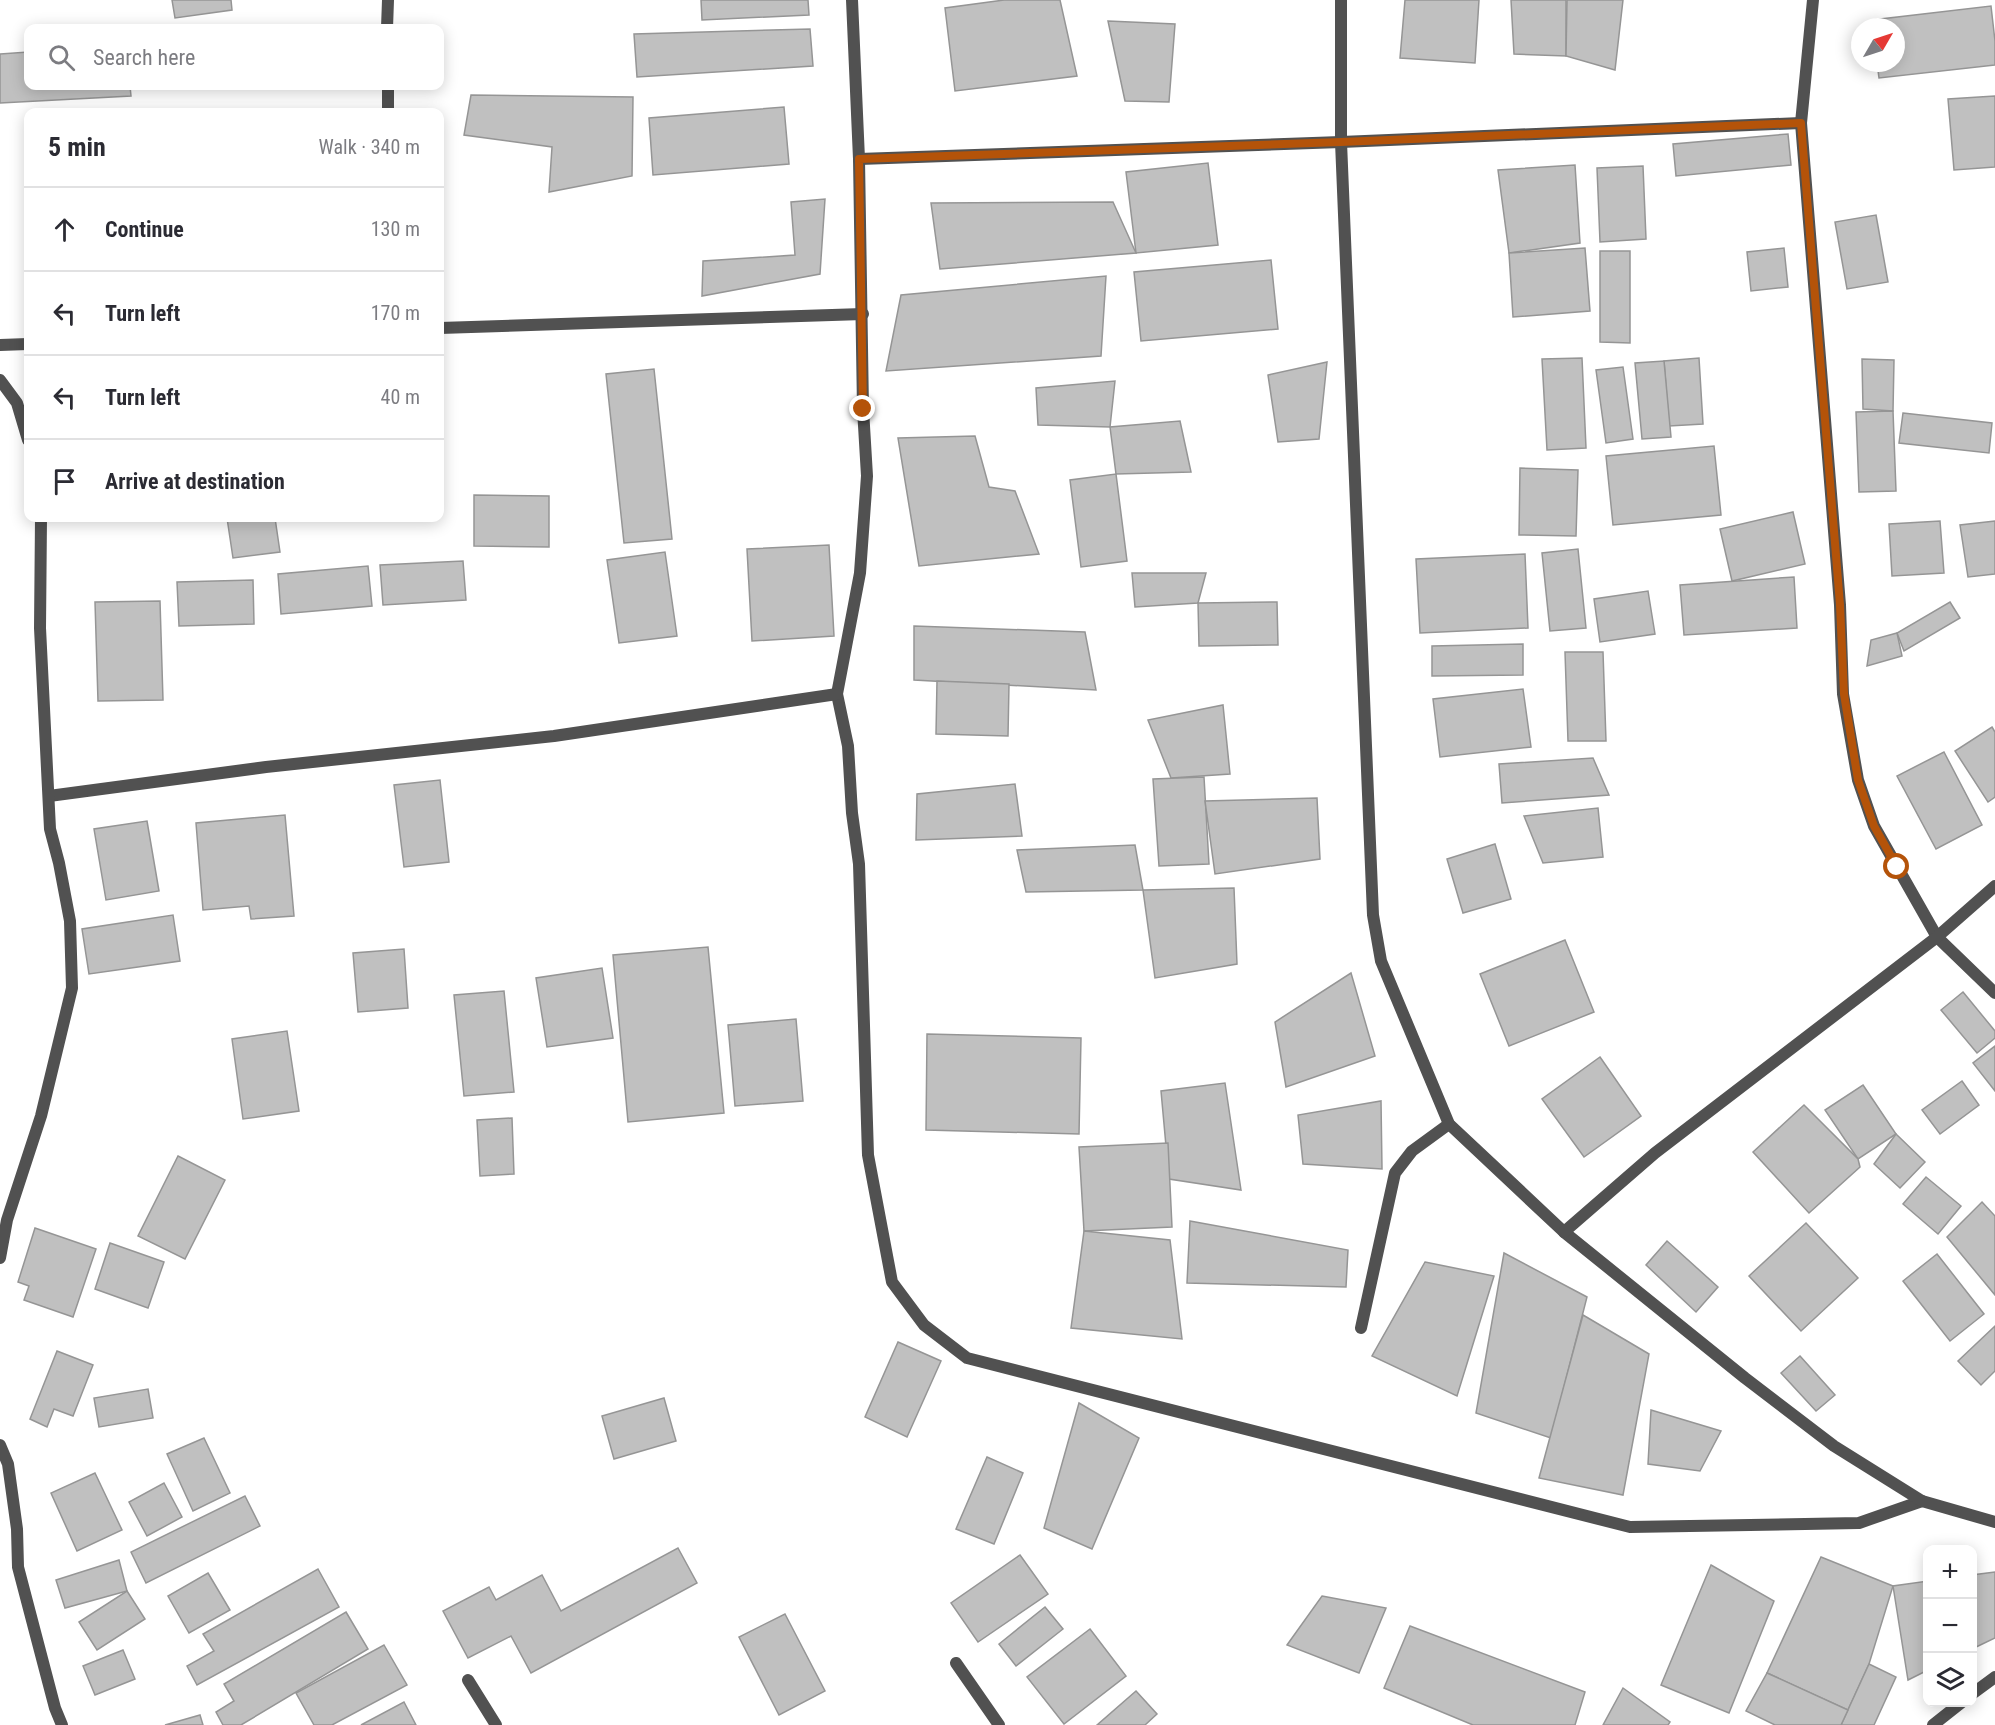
<!DOCTYPE html>
<meta charset="utf-8">
<style>
:root{--surface:#fff;--page:#f2f2f3;--text:#2b2b33;--muted:#7c7c81;--line:#e1e1e2}
body{margin:0;font-family:"Roboto Condensed",sans-serif;background:var(--page);color:var(--text)}
.controls{position:absolute;right:18px;bottom:18px;display:grid;overflow:hidden;border-radius:12px;box-shadow:0 3px 15px #0003}
.controls button{width:54px;height:54px;display:grid;place-items:center;padding:0;border:0;border-bottom:2px solid var(--line);background:var(--surface);color:var(--text);font:30px sans-serif}
.compass{position:absolute;left:1851px;top:18px;width:54px;height:54px;border-radius:50%;background:var(--surface);box-shadow:0 3px 15px #0003;rotate:51deg}
.stop{position:absolute;width:18px;height:18px;margin:-14px;border:4px solid #b45309;border-radius:50%;background:#fff}
.stop.end{background:#b45309;border-color:#fff;box-shadow:0 2px 6px #0008}
.list{margin:0;padding:0;list-style:none}
h2{display:flex;justify-content:space-between;align-items:center;height:78px;margin:0;padding:0 24px;font-size:26px}
h2 small{font-size:20px;font-weight:400;color:var(--muted)}
.list li{display:grid;grid-template-columns:39px 1fr auto;gap:18px;align-items:center;box-sizing:border-box;height:84px;padding:0 24px;border-top:2px solid var(--line)}
.list b{display:block;font-size:22px;white-space:nowrap}
.list em{font-size:20px;font-style:normal;color:var(--muted)}
.icon{flex:none;width:33px;height:33px;fill:none;stroke:currentColor;stroke-width:2;stroke-linecap:round;stroke-linejoin:round}
.map{position:relative;flex:none;width:1995px;height:1725px;overflow:hidden}
.search{position:absolute;background:var(--surface);box-shadow:0 3px 15px #0003;left:24px;top:24px;width:420px;height:66px;display:flex;align-items:center;gap:15px;box-sizing:border-box;padding:0 21px;border-radius:12px;color:var(--muted);font-size:22px}
.panel{position:absolute;background:var(--surface);box-shadow:0 3px 15px #0003;left:24px;top:108px;width:420px;height:414px;border-radius:12px}
.map>svg:first-child{display:block}
</style>
<div class="map">
<svg width="1995" height="1725" viewBox="0 0 1995 1725">
<rect width="100%" height="100%" fill="#fff"/>
<g fill="#c0c0c0" stroke="#959595" stroke-width="1.5">
<polygon points="172,0 231,0 232,10 175,18"/>
<polygon points="701,0 808,0 809,15 702,20"/>
<polygon points="1004,0 1060,0 1077,76 955,91 945,8"/>
<polygon points="1405,0 1479,0 1475,63 1400,58"/>
<polygon points="1511,0 1566,0 1566,56 1514,54"/>
<polygon points="1567,0 1623,0 1615,70 1566,56"/>
<polygon points="1991,6 1995,41 1995,65 1879,78 1877,63 1896,63 1896,27 1873,27 1872,20"/>
<polygon points="1108,21 1175,24 1169,102 1125,101"/>
<polygon points="810,29 813,66 637,77 634,34"/>
<polygon points="28,52 28,86 130,86 131,96 0,103 0,54"/>
<polygon points="471,95 633,97 632,176 549,192 552,147 464,135"/>
<polygon points="1995,96 1995,167 1954,170 1948,99"/>
<polygon points="784,107 789,164 653,175 649,118"/>
<polygon points="1788,134 1791,165 1676,176 1673,144"/>
<polygon points="1208,163 1218,245 1136,253 1126,172"/>
<polygon points="1575,165 1580,243 1509,253 1498,170"/>
<polygon points="1643,166 1646,239 1600,242 1597,168"/>
<polygon points="825,199 820,274 702,296 703,261 795,255 791,202"/>
<polygon points="1113,202 1136,253 940,269 931,203"/>
<polygon points="1876,215 1888,282 1847,289 1835,222"/>
<polygon points="1585,248 1590,311 1513,317 1509,253"/>
<polygon points="1784,248 1788,287 1751,291 1747,252"/>
<polygon points="1600,251 1630,251 1630,343 1600,342"/>
<polygon points="1271,260 1278,329 1141,341 1134,272"/>
<polygon points="1106,276 1101,356 886,371 901,295"/>
<polygon points="1582,358 1586,448 1547,450 1542,359"/>
<polygon points="1699,358 1703,424 1669,426 1664,361"/>
<polygon points="1862,359 1894,360 1893,411 1863,409"/>
<polygon points="1664,361 1671,437 1642,439 1635,363"/>
<polygon points="1327,362 1319,439 1278,442 1268,375"/>
<polygon points="1623,367 1633,439 1606,443 1596,370"/>
<polygon points="654,369 672,539 624,543 606,374"/>
<polygon points="1115,381 1110,427 1038,425 1036,388"/>
<polygon points="1893,411 1896,491 1859,492 1856,412"/>
<polygon points="1903,413 1992,423 1989,453 1899,443"/>
<polygon points="1180,421 1191,472 1116,474 1110,427"/>
<polygon points="975,436 989,487 1015,491 1039,554 919,566 898,438"/>
<polygon points="1714,446 1721,515 1613,525 1606,456"/>
<polygon points="1520,468 1578,470 1576,536 1519,535"/>
<polygon points="1116,474 1127,561 1081,567 1070,480"/>
<polygon points="474,495 549,496 549,547 474,546"/>
<polygon points="1793,512 1805,564 1732,581 1720,529"/>
<polygon points="227,518 275,518 280,552 233,558"/>
<polygon points="1940,521 1944,573 1892,576 1889,524"/>
<polygon points="1995,521 1995,574 1968,577 1960,525"/>
<polygon points="829,545 834,636 752,641 747,549"/>
<polygon points="1578,549 1586,628 1550,631 1542,553"/>
<polygon points="665,552 677,636 619,643 607,560"/>
<polygon points="1525,554 1528,628 1420,633 1416,559"/>
<polygon points="463,561 466,600 383,605 380,565"/>
<polygon points="368,566 372,606 281,614 278,574"/>
<polygon points="1132,573 1206,573 1198,603 1135,607"/>
<polygon points="1794,577 1797,628 1684,635 1680,585"/>
<polygon points="253,580 254,624 179,626 177,582"/>
<polygon points="1648,591 1655,634 1600,642 1594,599"/>
<polygon points="160,601 163,700 98,701 95,602"/>
<polygon points="1277,602 1278,645 1199,646 1198,603"/>
<polygon points="1950,602 1960,618 1904,651 1897,633"/>
<polygon points="914,626 1085,632 1096,690 914,680"/>
<polygon points="1897,633 1902,656 1867,666 1871,640"/>
<polygon points="1523,644 1523,675 1432,676 1432,646"/>
<polygon points="1565,652 1603,652 1606,741 1568,741"/>
<polygon points="937,681 1009,684 1008,736 936,734"/>
<polygon points="1523,689 1531,747 1440,757 1433,699"/>
<polygon points="1223,705 1230,774 1171,778 1148,720"/>
<polygon points="1992,727 1995,732 1995,797 1988,802 1955,751"/>
<polygon points="1944,752 1982,825 1936,849 1897,776"/>
<polygon points="1593,758 1609,795 1502,803 1499,764"/>
<polygon points="1204,777 1209,864 1159,866 1153,779"/>
<polygon points="440,780 449,862 404,867 394,785"/>
<polygon points="1015,784 1022,836 916,840 917,794"/>
<polygon points="1317,798 1320,859 1215,874 1205,801"/>
<polygon points="1598,808 1603,857 1543,863 1524,816"/>
<polygon points="285,815 294,916 251,919 249,906 203,910 196,823"/>
<polygon points="147,821 159,891 106,900 94,829"/>
<polygon points="1495,844 1511,899 1463,913 1447,859"/>
<polygon points="1135,845 1143,890 1026,892 1017,850"/>
<polygon points="1234,888 1237,964 1155,978 1143,890"/>
<polygon points="173,915 180,961 89,974 82,929"/>
<polygon points="1565,940 1594,1012 1509,1046 1480,974"/>
<polygon points="708,947 724,1113 628,1122 613,955"/>
<polygon points="404,949 408,1008 358,1012 353,953"/>
<polygon points="602,968 613,1038 547,1047 536,978"/>
<polygon points="1351,973 1375,1056 1286,1087 1275,1022"/>
<polygon points="504,991 514,1092 464,1096 454,995"/>
<polygon points="1963,992 1995,1031 1995,1038 1977,1053 1941,1010"/>
<polygon points="796,1019 803,1101 735,1106 728,1025"/>
<polygon points="287,1031 299,1111 243,1119 232,1039"/>
<polygon points="927,1034 1081,1038 1079,1134 926,1130"/>
<polygon points="1995,1046 1995,1091 1973,1063"/>
<polygon points="1600,1057 1641,1116 1584,1157 1542,1099"/>
<polygon points="1962,1081 1979,1105 1940,1134 1922,1110"/>
<polygon points="1225,1083 1241,1190 1169,1179 1161,1091"/>
<polygon points="1863,1085 1896,1134 1858,1159 1825,1110"/>
<polygon points="1381,1101 1382,1169 1303,1164 1298,1115"/>
<polygon points="1804,1105 1858,1159 1860,1167 1809,1213 1753,1152"/>
<polygon points="512,1118 514,1174 480,1176 477,1120"/>
<polygon points="1896,1134 1925,1162 1900,1188 1874,1164"/>
<polygon points="1168,1143 1172,1227 1084,1231 1079,1147"/>
<polygon points="178,1156 225,1180 185,1259 138,1236"/>
<polygon points="1926,1177 1961,1206 1938,1234 1903,1204"/>
<polygon points="1982,1202 1995,1216 1995,1295 1947,1237"/>
<polygon points="1190,1221 1348,1250 1346,1287 1187,1283"/>
<polygon points="1806,1223 1858,1278 1801,1331 1749,1276"/>
<polygon points="35,1228 96,1249 73,1317 24,1300 29,1286 18,1282"/>
<polygon points="1084,1231 1170,1240 1182,1339 1071,1328"/>
<polygon points="1667,1241 1718,1287 1696,1312 1646,1265"/>
<polygon points="110,1243 164,1262 148,1308 95,1289"/>
<polygon points="1504,1253 1587,1297 1551,1438 1476,1413"/>
<polygon points="1937,1254 1984,1314 1950,1341 1903,1281"/>
<polygon points="1425,1262 1494,1276 1457,1396 1372,1356"/>
<polygon points="1583,1315 1649,1354 1623,1495 1539,1478"/>
<polygon points="1995,1326 1995,1371 1981,1385 1958,1361"/>
<polygon points="898,1342 941,1361 907,1437 865,1417"/>
<polygon points="57,1351 93,1365 73,1416 54,1409 47,1427 30,1419"/>
<polygon points="1800,1356 1835,1395 1816,1411 1781,1373"/>
<polygon points="148,1389 153,1418 99,1427 94,1398"/>
<polygon points="664,1398 676,1441 614,1459 602,1416"/>
<polygon points="1079,1403 1139,1438 1092,1549 1044,1528"/>
<polygon points="1651,1410 1721,1431 1700,1471 1648,1464"/>
<polygon points="204,1438 230,1493 193,1511 167,1454"/>
<polygon points="987,1457 1023,1473 994,1544 956,1529"/>
<polygon points="95,1473 122,1530 77,1551 51,1493"/>
<polygon points="164,1483 182,1517 147,1536 129,1502"/>
<polygon points="245,1496 260,1526 146,1583 131,1552"/>
<polygon points="678,1548 697,1583 531,1673 511,1636 468,1658 443,1611 489,1587 496,1600 542,1575 561,1611"/>
<polygon points="1020,1555 1048,1594 978,1642 951,1603"/>
<polygon points="1821,1557 1893,1586 1869,1664 1848,1710 1767,1673"/>
<polygon points="119,1560 127,1591 65,1608 56,1580"/>
<polygon points="1711,1565 1774,1601 1729,1713 1661,1685"/>
<polygon points="318,1569 339,1607 197,1685 187,1666 214,1651 203,1634"/>
<polygon points="1995,1572 1995,1638 1972,1649 1972,1575"/>
<polygon points="208,1573 230,1610 189,1633 168,1596"/>
<polygon points="1928,1581 1928,1670 1908,1680 1893,1586"/>
<polygon points="127,1591 145,1619 97,1650 79,1622"/>
<polygon points="1322,1596 1386,1608 1359,1673 1287,1645"/>
<polygon points="1045,1607 1063,1629 1016,1666 999,1644"/>
<polygon points="346,1612 368,1649 241,1725 223,1725 216,1712 234,1701 224,1684"/>
<polygon points="785,1614 825,1691 779,1715 739,1637"/>
<polygon points="1410,1626 1585,1692 1575,1725 1473,1725 1384,1688"/>
<polygon points="1090,1629 1126,1676 1064,1724 1027,1677"/>
<polygon points="384,1645 407,1685 332,1725 314,1725 296,1693"/>
<polygon points="123,1650 135,1679 95,1695 83,1666"/>
<polygon points="1869,1664 1896,1677 1874,1725 1841,1725"/>
<polygon points="1767,1673 1848,1710 1841,1725 1775,1725 1746,1711"/>
<polygon points="1623,1688 1670,1722 1668,1725 1603,1725"/>
<polygon points="1136,1691 1157,1714 1145,1725 1097,1725"/>
<polygon points="404,1702 416,1725 361,1725"/>
<polygon points="200,1715 203,1725 165,1725"/>
</g>
<g fill="none" stroke-linecap="round" stroke-linejoin="round">
<g stroke="#515151" stroke-width="12">
<polyline points="852,0 859,159 863,409 867,476 860,573 837,694 848,746 852,813 859,864 868,1155 892,1282 924,1325 967,1358 1630,1527 1859,1523 1922,1501"/>
<polyline points="1341,0 1341,142 1373,915 1381,961 1449,1124 1564,1232 1745,1378 1834,1446 1922,1501 1995,1522"/>
<polyline points="1813,0 1801,123 1840,605 1843,694 1858,780 1874,826 1937,937 1995,993"/>
<polyline points="387,28 388,0"/>
<polyline points="388,86 388,112"/>
<polyline points="859,159 1341,142 1801,123"/>
<polyline points="440,328 863,314"/>
<polyline points="0,345 28,344"/>
<polyline points="0,380 17,403 28,440"/>
<polyline points="49,796 266,767 554,736 837,694"/>
<polyline points="1564,1232 1655,1153 1937,937 1995,886"/>
<polyline points="0,1258 7,1220 41,1116 72,988 70,921 59,863 50,829 40,628 41,518"/>
<polyline points="1361,1328 1395,1173 1412,1151 1449,1124"/>
<polyline points="0,1445 8,1464 17,1529 18,1567 55,1708 62,1725"/>
<polyline points="956,1663 999,1725"/>
<polyline points="468,1680 496,1725"/>
<polyline points="1972,1694 1995,1677"/>
<polyline points="1933,1725 1962,1702"/>
</g>
</g>
<g fill="none" stroke-linecap="round" stroke-linejoin="round">
<polyline stroke="#b45309" stroke-width="8" points="863,409 859,159 1341,142 1801,123 1840,605 1844,694 1858,780 1874,826 1897,867"/>
</g>
</svg>
<div class="controls">
<button>+</button>
<button>−</button>
<button><svg class="icon" aria-label="layers" viewBox="0 0 24 24"><path d="M12 4l9 5-9 5-9-5zM3 14l9 5 9-5"/></svg></button>
</div>
<svg class="compass" viewBox="-18 -18 36 36"><path d="M0-13l5 13h-10z" fill="#e53935"/><path d="M0 13l5-13h-10z" fill="#7c7c81"/></svg>
<div class="stop" style="left:1897px;top:867px"></div>
<div class="stop end" style="left:863px;top:409px"></div>
<div class="search"><svg class="icon" aria-label="search" viewBox="0 0 24 24"><circle cx="10" cy="10" r="6"/><path d="M15 15l6 6"/></svg>Search here</div>
<section class="panel">
<h2>5 min<small>Walk · 340 m</small></h2>
<ul class="list">
<li><svg class="icon" aria-label="ahead" viewBox="0 0 24 24"><path d="M12 20V5M6 11l6-6 6 6"/></svg><div><b>Continue</b></div><em>130 m</em></li>
<li><svg class="icon" aria-label="left" viewBox="0 0 24 24"><path d="M17 20v-9H6M10 6l-5 5 5 5"/></svg><div><b>Turn left</b></div><em>170 m</em></li>
<li><svg class="icon" aria-label="left" viewBox="0 0 24 24"><path d="M17 20v-9H6M10 6l-5 5 5 5"/></svg><div><b>Turn left</b></div><em>40 m</em></li>
<li><svg class="icon" aria-label="arrive" viewBox="0 0 24 24"><path d="M6 21V4h12l-3 4 3 4H6"/></svg><div><b>Arrive at destination</b></div></li>
</ul>
</section>
</div>
